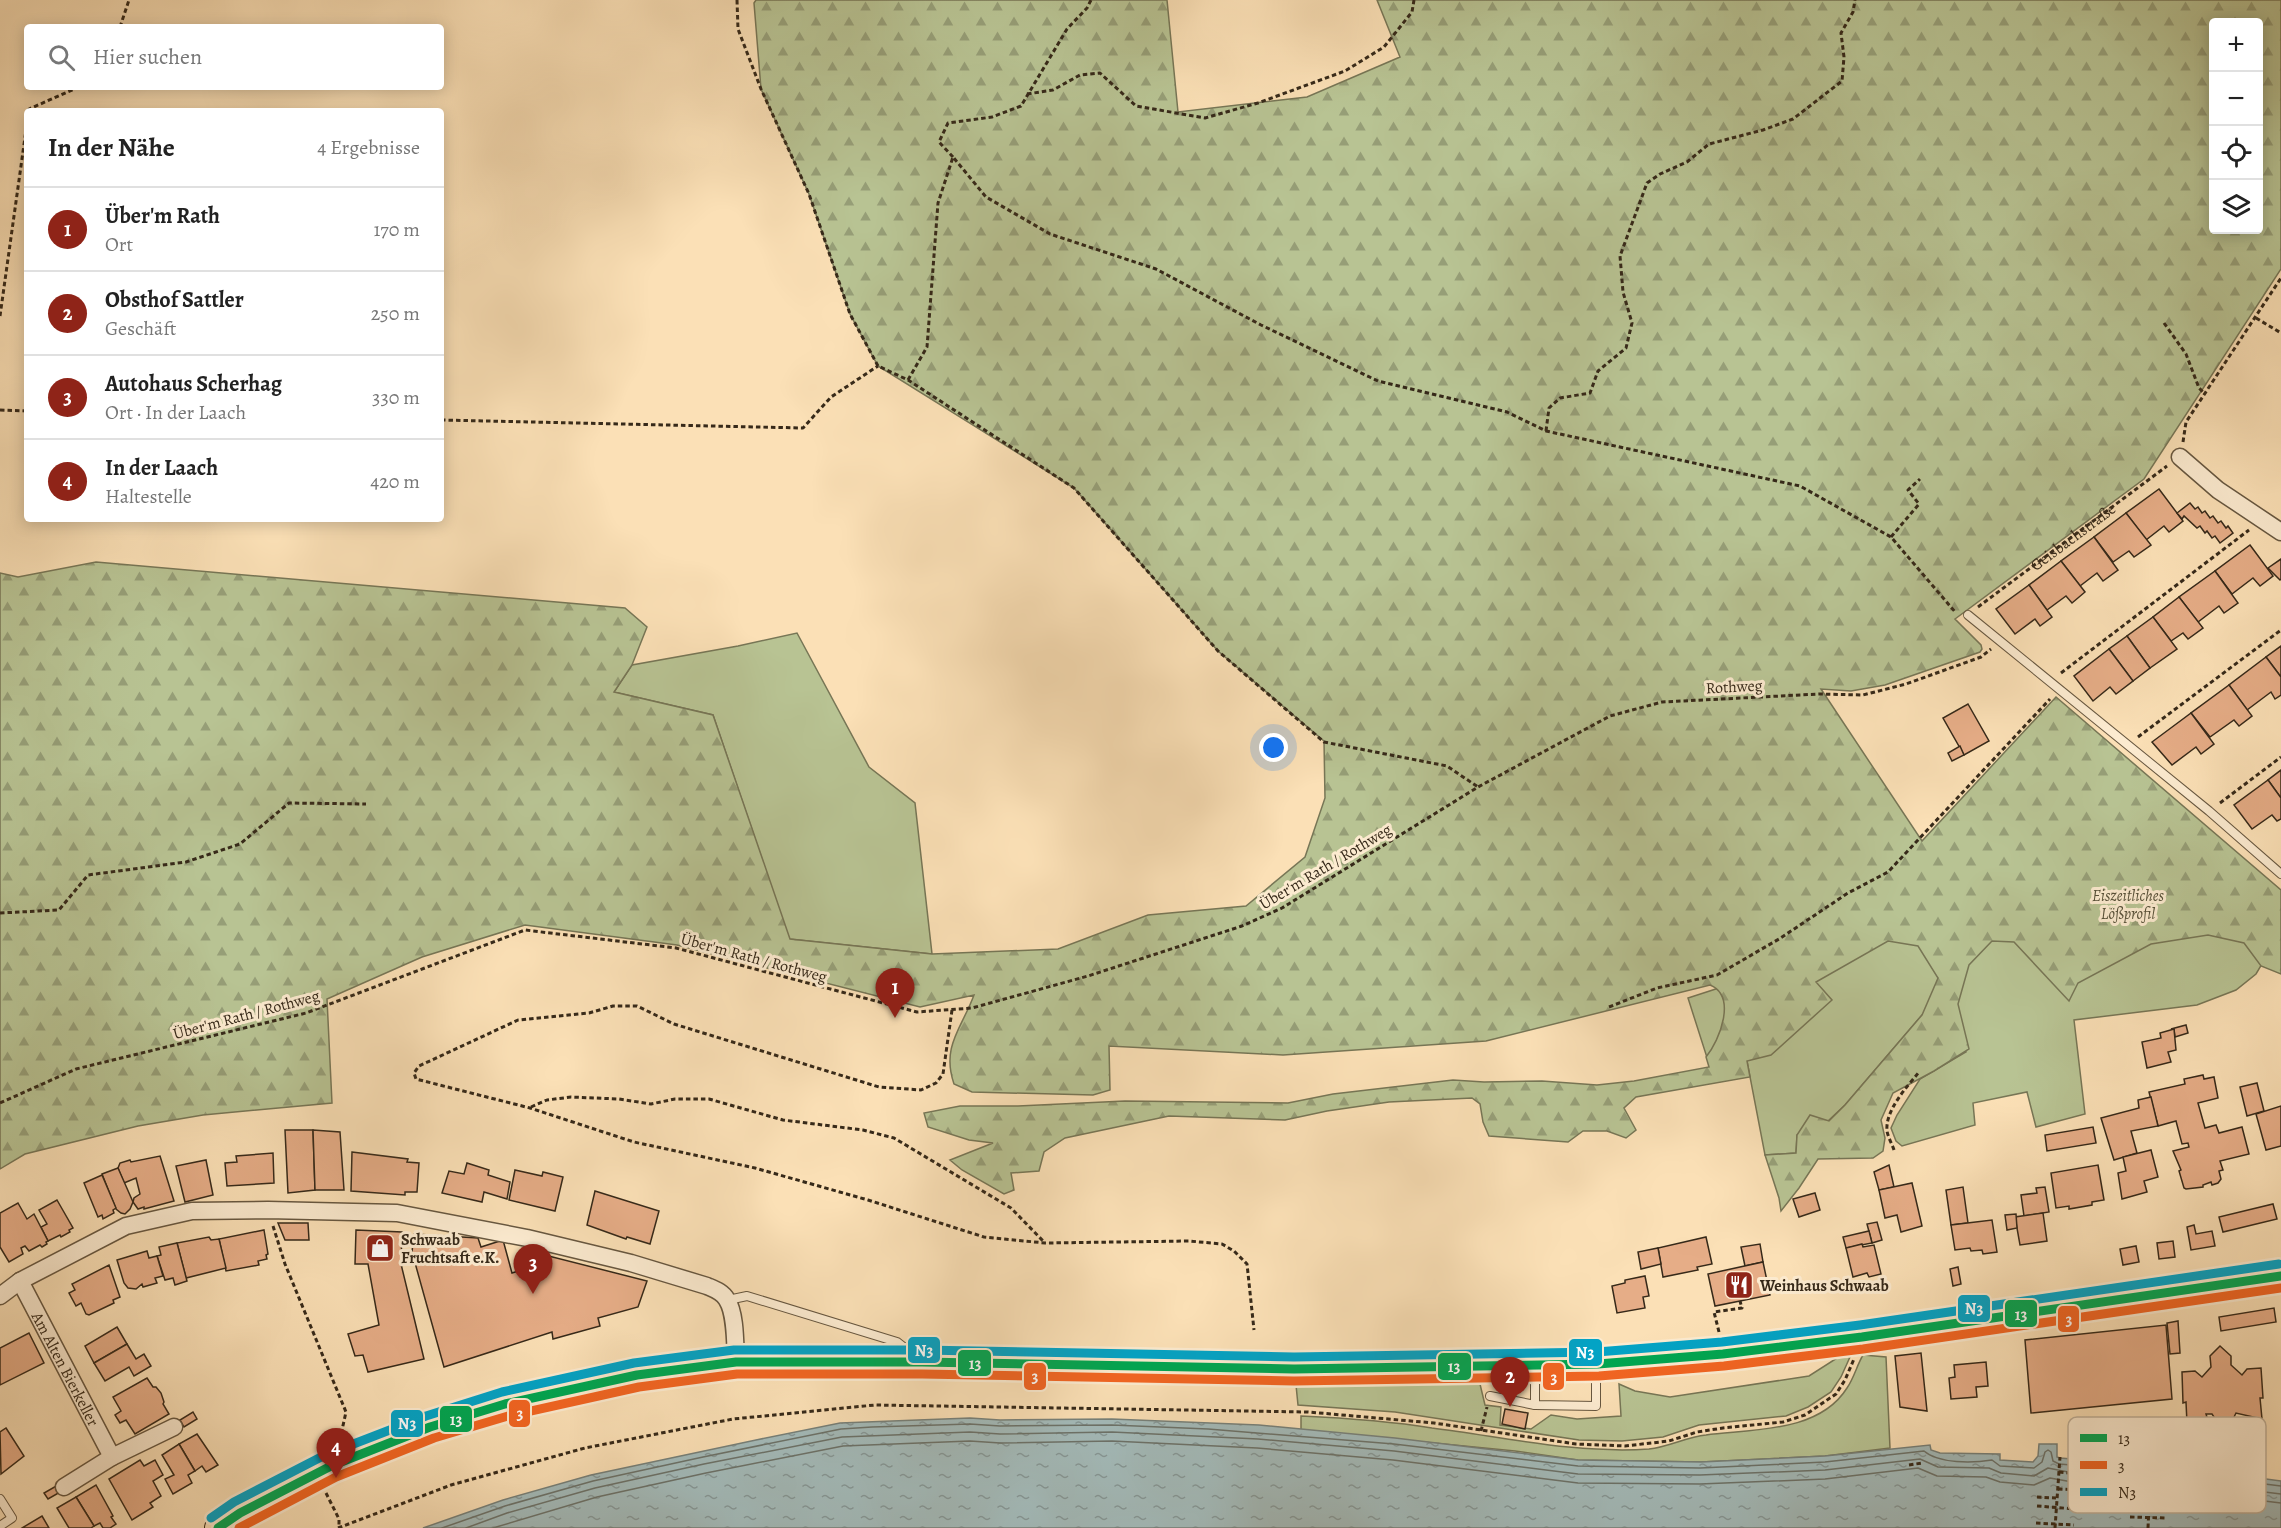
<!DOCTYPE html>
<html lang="de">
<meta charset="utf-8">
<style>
:root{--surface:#fff;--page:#f6f6f6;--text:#222;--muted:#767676;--line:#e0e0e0;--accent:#8f2418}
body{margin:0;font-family:Alegreya,serif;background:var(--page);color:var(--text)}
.controls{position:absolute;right:18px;top:18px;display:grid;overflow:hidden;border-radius:6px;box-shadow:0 3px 15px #0003}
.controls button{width:54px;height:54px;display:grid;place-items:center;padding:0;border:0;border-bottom:2px solid var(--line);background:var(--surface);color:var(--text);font:30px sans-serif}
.you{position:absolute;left:1274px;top:748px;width:21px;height:21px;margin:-15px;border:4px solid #fff;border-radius:50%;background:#1a73e8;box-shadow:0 0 0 9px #1a73e833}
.badge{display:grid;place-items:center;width:39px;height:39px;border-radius:50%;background:var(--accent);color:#fff;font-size:20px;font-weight:700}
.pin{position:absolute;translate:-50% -50px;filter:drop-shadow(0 2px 3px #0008)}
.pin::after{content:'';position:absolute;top:32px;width:21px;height:18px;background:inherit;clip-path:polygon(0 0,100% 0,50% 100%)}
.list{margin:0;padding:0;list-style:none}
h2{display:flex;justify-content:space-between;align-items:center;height:78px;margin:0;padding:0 24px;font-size:26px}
h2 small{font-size:20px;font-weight:400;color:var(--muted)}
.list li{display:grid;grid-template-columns:39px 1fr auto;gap:18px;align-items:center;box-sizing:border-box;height:84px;padding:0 24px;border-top:2px solid var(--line)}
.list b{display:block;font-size:22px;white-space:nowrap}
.list p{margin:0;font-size:20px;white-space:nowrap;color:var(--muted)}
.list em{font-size:20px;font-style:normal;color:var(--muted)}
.icon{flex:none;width:33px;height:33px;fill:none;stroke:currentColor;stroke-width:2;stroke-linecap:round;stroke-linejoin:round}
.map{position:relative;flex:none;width:2281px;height:1528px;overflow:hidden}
.search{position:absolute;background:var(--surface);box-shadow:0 3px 15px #0003;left:24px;top:24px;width:420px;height:66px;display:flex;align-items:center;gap:15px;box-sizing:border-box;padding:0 21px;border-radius:6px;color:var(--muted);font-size:22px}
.panel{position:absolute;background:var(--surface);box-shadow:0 3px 15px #0003;left:24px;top:108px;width:420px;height:414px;border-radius:6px}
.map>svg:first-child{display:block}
</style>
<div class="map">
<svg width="2281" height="1528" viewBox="0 0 2281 1528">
<defs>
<pattern id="forest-firs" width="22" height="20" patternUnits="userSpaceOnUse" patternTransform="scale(1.5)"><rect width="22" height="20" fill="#b8c393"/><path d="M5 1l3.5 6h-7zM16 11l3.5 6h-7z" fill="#969e77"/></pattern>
<pattern id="water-ripples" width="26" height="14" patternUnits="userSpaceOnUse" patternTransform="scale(1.5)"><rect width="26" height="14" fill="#a3bab9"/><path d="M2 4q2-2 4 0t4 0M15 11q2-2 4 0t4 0" fill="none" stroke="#869796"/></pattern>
</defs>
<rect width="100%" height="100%" fill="#fbe0b6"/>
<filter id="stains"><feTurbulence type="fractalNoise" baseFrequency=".00333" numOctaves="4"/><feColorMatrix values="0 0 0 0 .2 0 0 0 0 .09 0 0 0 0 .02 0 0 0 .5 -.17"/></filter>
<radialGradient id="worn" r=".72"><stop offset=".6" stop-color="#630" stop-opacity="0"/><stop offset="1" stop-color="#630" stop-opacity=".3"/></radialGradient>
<g fill="#b8c393" stroke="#777656" stroke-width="1.5">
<polygon points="797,633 869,767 915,803 932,954 789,939 713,715 614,692 632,665 738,646"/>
<polygon points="2281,890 2281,932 2256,974 2236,990 2197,1005 2074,1020 2085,1114 2036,1127 2027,1092 1973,1103 1975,1125 1902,1146 1896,1141 1891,1128 1897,1115 1920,1079 1966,1052 1922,1015 1845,1105 1828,1121 1797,1135 1796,1153 1765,1155 1747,1061 1710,1067 1688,998 1725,986 1788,952"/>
<path d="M1863 1355 1886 1357 1890 1448 1825 1456 1701 1462 1578 1460 1515 1451 1301 1430V1416C1345 1418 1389 1421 1432 1428 1504 1437 1576 1454 1649 1449 1669 1447 1686 1437 1706 1435 1752 1429 1819 1433 1847 1388 1854 1378 1857 1365 1863 1355Z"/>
<polygon points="1850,1357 1841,1377 1831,1392 1808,1407 1786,1416 1699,1425 1663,1437 1622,1441 1579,1440 1395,1412 1298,1405 1296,1385 1480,1384 1485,1405 1501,1407 1500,1425 1531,1429 1551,1415 1577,1419 1621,1416 1619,1384 1635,1391 1670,1397 1809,1376 1837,1358"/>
</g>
<path fill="url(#forest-firs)" stroke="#777656" stroke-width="1.5" fill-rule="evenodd" d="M756 0H1167L1178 112 1307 97 1400 57 1377 0H2281V269L2144 479 1955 619 1981 645 1982 649 1980 652 1885 685 1851 691 1821 689 1922 841 2056 697 2281 890V974L2261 966 2244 943 2208 935 2151 944 2078 983 2069 1001 2014 942 1992 941 1969 965 1958 1004 1969 1049 1934 1071 1893 1093 1881 1120 1885 1138 1883 1151 1873 1158 1818 1159 1799 1188 1781 1211 1779 1198 1765 1155 1796 1153 1797 1135 1810 1115 1829 1121 1845 1105 1922 1015 1938 978 1918 946 1888 941 1816 982 1832 1000 1771 1055 1747 1061 1750 1077 1636 1097 1624 1108 1636 1130 1626 1138 1607 1131H1583L1568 1142 1489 1136 1483 1122 1480 1104 1472 1098 1389 1102 1327 1111 1285 1120 1169 1116 1065 1138 1044 1152 1039 1171 1011 1173 1014 1190 1004 1194 962 1170 950 1160 993 1143 969 1140 928 1127 924 1113 960 1106H1018L1125 1101 1288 1103 1333 1094 1453 1080 1484 1082 1542 1081 1597 1085 1634 1081 1709 1067 1706 1057C1720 1040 1737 996 1710 985L1486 1041 1283 1055 1109 1046 1110 1090 1093 1095 972 1092 954 1084C941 1046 962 1028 974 995L920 1007 677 945 525 925 422 957 327 999 332 1103 203 1115 138 1126 25 1154 0 1169V573L18 577 96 562 625 608 647 627 632 665 614 692 713 715 790 939 932 954 1058 949 1148 915 1246 906 1305 857 1325 798 1324 741 1218 651 1074 488 878 366 850 314 809 194 761 89 754 3ZM2214 22H2258V230H2214Z"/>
<polygon fill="url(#water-ripples)" stroke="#778079" stroke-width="1.5" points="970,1418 1000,1420 1112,1419 1259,1425 1395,1438 1578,1460 1701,1462 1825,1456 1930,1445 1931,1450 1940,1453 2000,1454 2000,1460 2033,1462 2038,1456 2039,1444 2057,1444 2057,1457 2060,1458 2184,1468 2281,1481 2281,1528 423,1528 503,1500 591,1475 756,1440 840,1423"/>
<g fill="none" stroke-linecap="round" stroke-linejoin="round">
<g stroke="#6c7269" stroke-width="1.5">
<path d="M442 1528 505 1506 593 1481 703 1457 841 1429 872 1427 970 1424 1000 1426 1112 1425 1208 1429 1394 1444 1578 1466 1700 1468 1825 1462 1924 1451C1939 1464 1973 1463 1992 1460L2000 1466 2034 1468 2042 1462 2045 1452 2048 1450 2051 1452 2053 1461 2059 1464 2184 1474 2281 1486"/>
<polyline points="466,1528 507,1513 595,1488 704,1464 842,1437 970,1432 1000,1434 1112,1432 1258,1439 1394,1451 1578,1474 1700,1475 1825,1470 1920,1459 1938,1467 1989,1468 2001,1473 2034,1476 2048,1468 2078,1474 2183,1482 2281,1494"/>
<polyline points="493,1528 597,1497 706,1473 843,1446 970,1441 1000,1443 1112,1441 1257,1448 1393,1460 1578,1483 1700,1484 1825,1479 1918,1468 1937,1476 1986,1477 2000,1482 2034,1485 2050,1478 2078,1483 2182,1491 2281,1503"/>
</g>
</g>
<g fill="#e6ad87" stroke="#362919" stroke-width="1.5">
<polygon points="2159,489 2183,521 2169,532 2164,526 2146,540 2126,513"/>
<polygon points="2190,503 2195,509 2198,507 2202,513 2205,511 2210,518 2213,516 2218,523 2221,521 2226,528 2228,526 2233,533 2220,543 2215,536 2212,538 2207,531 2205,533 2200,526 2197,528 2184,516 2182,519 2177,513"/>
<polygon points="2126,513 2151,545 2134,557 2129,551 2113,562 2094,537"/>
<polygon points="2094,537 2118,570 2103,581 2097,573 2080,586 2061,561"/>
<polygon points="2250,545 2273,576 2260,586 2253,578 2232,594 2215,571"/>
<polygon points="2281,559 2281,579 2280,580 2268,568"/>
<polygon points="2061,561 2085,592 2072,603 2066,596 2047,610 2029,585"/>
<polygon points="2215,571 2238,603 2224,613 2219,606 2198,622 2179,597"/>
<polygon points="2029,585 2052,617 2040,626 2035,619 2015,634 1996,609"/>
<polygon points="2179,597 2203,628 2188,639 2183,633 2171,641 2153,617"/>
<polygon points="2153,617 2177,649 2150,668 2127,636"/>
<polygon points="2127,636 2150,668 2133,681 2109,649"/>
<polygon points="2281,646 2281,677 2266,657"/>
<polygon points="2109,649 2133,681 2116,694 2110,687 2093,701 2074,676"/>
<polygon points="2266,657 2281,677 2281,695 2275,699 2271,692 2247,710 2229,685"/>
<polygon points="2229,685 2252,716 2239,726 2234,720 2210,737 2191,713"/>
<polygon points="1968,704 1989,741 1964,755 1943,718"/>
<polygon points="2191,713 2214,744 2201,754 2196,747 2172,765 2152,742"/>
<polygon points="1960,746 1964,755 1952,761 1948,753"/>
<polygon points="2281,770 2281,798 2268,780"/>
<polygon points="2268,780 2281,798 2281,819 2277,821 2272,815 2252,829 2234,805"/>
<polygon points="2186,1025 2188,1033 2175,1037 2174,1029 2171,1029"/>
<polygon points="2174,1029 2176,1050 2168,1052 2171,1062 2147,1068 2142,1042 2161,1038 2160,1033"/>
<polygon points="2203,1075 2204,1079 2214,1077 2218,1098 2198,1103 2205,1128 2216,1125 2219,1133 2242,1127 2249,1154 2220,1161 2223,1170 2219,1171 2221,1179 2218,1183 2212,1185 2211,1182 2203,1185 2203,1187 2186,1189 2184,1188 2179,1171 2181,1170 2173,1151 2189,1147 2188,1143 2182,1144 2176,1121 2158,1126 2149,1092 2185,1084 2184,1079"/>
<polygon points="2257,1083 2264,1111 2247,1116 2240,1087"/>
<polygon points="2151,1097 2158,1126 2131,1131 2137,1153 2114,1160 2101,1118 2139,1108 2138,1100"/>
<polygon points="2281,1106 2281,1146 2266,1150 2256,1114"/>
<polygon points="2093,1127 2096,1143 2047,1151 2045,1135"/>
<polygon points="285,1130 313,1130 315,1190 288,1193"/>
<polygon points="313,1130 340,1132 344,1190 315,1190"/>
<polygon points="2151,1150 2158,1177 2144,1181 2147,1192 2122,1199 2118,1173 2126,1171 2123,1157"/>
<polygon points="352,1152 408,1159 407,1162 419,1163 417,1192 405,1192 405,1195 351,1191"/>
<polygon points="273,1153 274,1183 227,1186 225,1163 237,1162 236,1156"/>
<polygon points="160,1156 174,1201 144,1209 144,1207 138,1209 133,1202 134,1198 140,1194 136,1178 124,1183 118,1168 120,1163 130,1160 131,1162"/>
<polygon points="206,1160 213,1195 185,1202 176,1166"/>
<polygon points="467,1163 489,1170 488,1175 510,1182 507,1199 484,1192 482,1202 442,1193 449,1171 464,1174"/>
<polygon points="1889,1165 1894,1187 1879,1190 1874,1172"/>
<polygon points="2098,1165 2104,1200 2092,1202 2092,1205 2069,1209 2069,1206 2056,1208 2051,1173"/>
<polygon points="118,1168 133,1202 130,1209 125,1214 121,1213 116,1209 102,1174"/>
<polygon points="515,1170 542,1176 543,1172 563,1177 555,1211 509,1200"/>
<polygon points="102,1175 116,1208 113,1210 114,1213 103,1219 102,1215 98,1217 84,1183"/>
<polygon points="1912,1183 1922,1226 1901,1232 1897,1215 1885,1218 1879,1190"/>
<polygon points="1963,1187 1968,1223 1951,1225 1946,1190"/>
<polygon points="2045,1187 2049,1212 2024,1216 2021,1195 2037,1193 2036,1188"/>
<polygon points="595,1191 659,1211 650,1244 627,1237 626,1239 587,1225"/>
<polygon points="1815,1193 1820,1210 1799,1217 1793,1199"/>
<polygon points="57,1200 73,1228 69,1230 70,1232 61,1237 60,1235 48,1241 41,1227 47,1224 39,1210"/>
<polygon points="18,1203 27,1219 34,1214 48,1241 46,1242 47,1244 42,1247 40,1245 29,1251 25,1246 21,1248 23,1254 9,1262 0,1247 0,1213"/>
<polygon points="2273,1204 2277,1219 2223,1232 2219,1217"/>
<polygon points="2043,1213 2047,1241 2020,1245 2015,1217"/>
<polygon points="2016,1214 2017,1228 2007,1230 2005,1215"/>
<polygon points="1992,1220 1997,1252 1983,1254 1982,1250 1971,1251 1970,1248 1955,1250 1951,1225"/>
<polygon points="1877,1222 1882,1240 1872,1243 1867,1224"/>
<polygon points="278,1223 308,1223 309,1240 285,1240"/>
<polygon points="2194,1225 2196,1234 2212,1231 2215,1246 2191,1250 2187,1227"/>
<polygon points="264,1230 268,1254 266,1255 267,1259 258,1261 259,1265 226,1271 219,1239"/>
<polygon points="356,1230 402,1232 401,1264 424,1359 368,1372 363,1355 355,1356 348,1334 379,1325 368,1264 355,1264"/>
<polygon points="1869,1231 1872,1243 1846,1248 1843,1237"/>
<polygon points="414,1234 478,1238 481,1247 503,1240 512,1273 537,1265 533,1252 647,1281 638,1307 598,1318 600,1326 553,1339 552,1332 444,1367 412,1252"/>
<polygon points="209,1237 211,1240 219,1239 226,1268 186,1278 177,1243"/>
<polygon points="1706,1237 1712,1264 1697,1267 1698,1270 1663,1277 1658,1248"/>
<polygon points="2173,1241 2175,1257 2159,1259 2157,1243"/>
<polygon points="177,1243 187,1281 175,1285 173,1278 165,1280 157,1256 161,1255 159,1247"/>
<polygon points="1760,1244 1763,1262 1745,1266 1741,1247"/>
<polygon points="1862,1244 1863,1247 1874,1245 1881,1274 1869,1277 1867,1273 1853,1277 1846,1248"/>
<polygon points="2136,1246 2139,1262 2123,1265 2120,1249"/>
<polygon points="1658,1248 1661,1264 1641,1269 1638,1252"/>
<polygon points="147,1251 149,1258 157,1256 163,1276 155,1278 157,1283 143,1287 142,1284 136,1289 128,1288 124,1283 117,1260"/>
<polygon points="1763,1262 1770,1295 1715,1306 1708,1274"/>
<polygon points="109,1265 120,1297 113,1300 114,1303 89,1315 86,1314 81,1303 76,1306 69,1293 75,1290 72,1284"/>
<polygon points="1958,1267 1961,1284 1953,1286 1950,1269"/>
<polygon points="1645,1276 1649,1296 1643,1297 1645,1308 1617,1313 1612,1286 1625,1283 1625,1280"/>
<polygon points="2274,1308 2276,1322 2221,1331 2219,1317"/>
<polygon points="2178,1321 2180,1353 2170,1354 2167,1323"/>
<polygon points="2166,1325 2172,1399 2031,1413 2025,1340"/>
<polygon points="117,1327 127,1344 94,1363 85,1346"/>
<polygon points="29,1333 44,1363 0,1385 0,1348"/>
<polygon points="127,1344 136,1359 144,1354 151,1366 134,1376 129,1367 105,1381 94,1363"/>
<polygon points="2220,1346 2231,1356 2231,1365 2242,1375 2247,1369 2261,1368 2263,1398 2260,1398 2262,1419 2236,1413 2233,1419 2216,1420 2212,1414 2206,1414 2207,1417 2187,1423 2186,1402 2183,1403 2182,1372 2195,1371 2202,1377 2211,1367 2210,1356"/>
<polygon points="1921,1353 1927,1411 1900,1407 1895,1356"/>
<polygon points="1986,1362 1988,1386 1976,1387 1977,1397 1951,1399 1949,1378 1955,1377 1954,1365"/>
<polygon points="147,1378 153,1387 156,1387 161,1393 164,1402 163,1404 169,1414 135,1434 126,1420 120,1423 115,1415 121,1411 113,1397"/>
<polygon points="1505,1409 1528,1413 1525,1429 1502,1424"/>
<polygon points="193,1412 197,1419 184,1427 180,1420"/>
<polygon points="6,1428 24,1456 1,1474 0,1432"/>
<polygon points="197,1434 218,1465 206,1472 202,1466 195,1471 179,1444"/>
<polygon points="179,1444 195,1471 188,1475 192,1483 173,1494 165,1479 174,1475 162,1455"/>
<polygon points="140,1460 144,1466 155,1460 163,1475 153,1481 161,1496 150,1503 153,1507 132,1520 109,1479"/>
<polygon points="58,1485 62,1491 48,1499 44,1493"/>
<polygon points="96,1485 113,1516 111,1517 116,1524 110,1528 103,1528 100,1523 94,1526 76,1497"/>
<polygon points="76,1497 94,1526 91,1528 69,1528 57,1508"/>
<polygon points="42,1516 49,1528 22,1528"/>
</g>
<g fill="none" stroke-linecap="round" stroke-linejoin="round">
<g stroke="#675740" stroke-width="10">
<g id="lane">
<polyline points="1968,615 2209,811 2281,874"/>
<polyline points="728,1300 747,1296 897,1342 915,1356"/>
<polyline points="1535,1368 1535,1405 1596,1406 1596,1367"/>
<polyline points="1490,1396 1535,1405"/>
<polyline points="0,1499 12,1518 0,1526"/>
</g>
</g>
<g stroke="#675740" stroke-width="19">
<g id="street">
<polyline points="2180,457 2218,490 2281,532"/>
<path id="s2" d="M20 1281 112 1457 64 1487"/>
<path d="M0 1296 20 1281 126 1226 192 1211 268 1210 397 1213 527 1238 631 1263 707 1286C714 1289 723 1292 727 1300 736 1314 735 1345 736 1362"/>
<polyline points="112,1457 174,1427"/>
</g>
</g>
<g stroke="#362919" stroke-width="28">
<polyline id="primary" points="218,1528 240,1513 331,1466 430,1427 505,1404 637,1375 736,1362 922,1362 1294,1369 1598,1364 1723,1354 1862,1337 2281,1276"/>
</g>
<g stroke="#362919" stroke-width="3" stroke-dasharray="4.5 3" stroke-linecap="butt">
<polyline points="737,0 738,29 761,89 809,194 850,314 878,366 908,380 1074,488 1218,651 1324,742 1447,766 1478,787"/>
<polyline points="120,27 129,0"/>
<polyline points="1027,94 1053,90 1080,75 1100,73 1136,106 1205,118 1258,103 1345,71 1384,47 1412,12 1414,0"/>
<polyline points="29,111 29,109 79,87"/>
<polyline points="953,157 939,142 948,123 992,117 1021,106 1067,29 1087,8 1091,0"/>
<polyline points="0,316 27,123"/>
<polyline points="2256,318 2281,333"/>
<polyline points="2164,323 2186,354 2199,388 2205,394"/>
<polyline points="908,380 927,347 938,203 953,157 986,197 1050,234 1156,269 1261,325 1378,381 1507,412 1546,431 1800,486 1891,537 1956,613"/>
<polyline points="0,410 27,411"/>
<polyline points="441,420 803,428 831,397 878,366"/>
<polyline points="1546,431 1549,408 1560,398 1590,393 1598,371 1626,348 1632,323 1623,292 1620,256 1647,183 1660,174 1687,162 1709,144 1763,130 1793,119 1842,81 1844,57 1841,33 1853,12 1855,0"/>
<polyline points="2183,442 2186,422 2281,278"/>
<polyline points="1891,537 1919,504 1908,490 1920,479"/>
<path id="s1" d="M1978 607 2167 466"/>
<polyline points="2061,673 2249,530"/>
<polyline points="2138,737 2281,630"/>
<polyline points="2220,803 2281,757"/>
<polyline points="0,913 59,910 88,875 186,862 240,844 289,803 366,804"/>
<polyline points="1609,1007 1657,988 1717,975 1779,939 1848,893 1888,872 2050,699"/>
<polyline points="952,1010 943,1074 936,1083 921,1090 879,1087 674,1024 637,1006 613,1006 589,1013 518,1020 419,1066 414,1073 416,1079 530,1108 634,1142 755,1168 868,1200 984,1237 1045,1243 1189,1241 1222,1244 1234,1251 1247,1264 1254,1330"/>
<polyline points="0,1103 76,1069 306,1013 525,930 676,948 917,1012 972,1008 1088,976 1242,926 1282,908 1478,787 1610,716 1662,702 1820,694 1863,695 1906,684 1981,657 1991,649"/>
<polyline points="531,1107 547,1100 571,1097 619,1099 651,1104 675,1099 709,1099 783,1120 863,1130 894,1138 1011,1208 1045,1243"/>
<path d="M1894 1150C1892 1144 1888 1137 1887 1131 1885 1110 1907 1087 1919 1072"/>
<polyline points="273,1226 285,1264 346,1412 340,1439"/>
<polyline points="1719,1332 1714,1312 1742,1308 1740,1301"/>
<polyline points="1481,1431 1487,1407"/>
<polyline points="1909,1465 1922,1463"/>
<polyline points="2059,1472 2079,1474"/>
<polyline points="2135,1479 2165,1481"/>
<polyline points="2213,1482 2247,1486"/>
<polyline points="2058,1489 2080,1490"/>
<polyline points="326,1493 339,1519 339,1527"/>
<polyline points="2037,1497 2056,1498"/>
<polyline points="2131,1498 2166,1500"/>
<polyline points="2210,1504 2245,1508"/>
<polyline points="2227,1505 2232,1475"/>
<polyline points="2037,1506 2075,1509"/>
<polyline points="2130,1517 2166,1518"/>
<polyline points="2036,1523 2074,1525"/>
<polyline points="338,1528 451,1485 585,1448 733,1419 875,1405 1308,1412 1434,1423 1576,1444 1625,1446 1669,1441 1697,1432 1723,1428 1783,1422 1805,1415 1836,1394 1845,1380 1854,1359"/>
<polyline points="2055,1528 2060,1457"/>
<polyline points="2148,1528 2151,1463"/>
</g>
<use href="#lane" stroke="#fcebd0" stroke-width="8"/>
<use href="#street" stroke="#fcebd0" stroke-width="16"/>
<use href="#primary" stroke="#fbe0b6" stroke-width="26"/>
<g stroke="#fcebd0" stroke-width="14">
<polyline id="bus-1" points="218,1528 240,1513 331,1466 430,1427 505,1404 637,1375 736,1362 922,1362 1294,1369 1598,1364 1723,1354 1862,1337 2281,1276"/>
</g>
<g stroke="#fcebd0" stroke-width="14">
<polyline id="bus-2" points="239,1528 336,1477 434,1438 508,1416 639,1387 737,1374 922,1374 1294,1381 1599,1376 1724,1366 1863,1349 2281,1288"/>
</g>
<g stroke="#fcebd0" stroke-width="14">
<polyline id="bus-3" points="211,1518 234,1502 325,1455 426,1416 502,1392 634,1363 734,1350 922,1350 1294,1357 1597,1352 1722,1342 1860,1325 2279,1264"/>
</g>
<use href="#bus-1" stroke="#00a651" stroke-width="9"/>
<use href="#bus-2" stroke="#f26522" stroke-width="9"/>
<use href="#bus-3" stroke="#03a3c5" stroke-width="9"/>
</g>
<defs>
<g id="shop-square" transform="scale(1.5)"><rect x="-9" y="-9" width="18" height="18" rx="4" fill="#8f2418" stroke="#fcebd0"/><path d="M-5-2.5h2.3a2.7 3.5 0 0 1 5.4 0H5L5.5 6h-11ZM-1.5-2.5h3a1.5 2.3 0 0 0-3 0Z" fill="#fff"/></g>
<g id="restaurant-square" transform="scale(1.5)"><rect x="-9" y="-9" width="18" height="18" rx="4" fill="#8f2418" stroke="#fcebd0"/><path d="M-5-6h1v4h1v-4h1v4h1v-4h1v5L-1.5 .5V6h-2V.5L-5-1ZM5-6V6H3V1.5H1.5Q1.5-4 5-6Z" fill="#fff"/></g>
</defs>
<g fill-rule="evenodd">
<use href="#shop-square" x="380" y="1248"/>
<use href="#restaurant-square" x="1739" y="1285"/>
</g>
<g text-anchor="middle" stroke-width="6" stroke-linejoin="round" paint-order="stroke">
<g font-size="16" fill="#362919" stroke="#fcebd0">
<text dy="6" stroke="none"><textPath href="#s1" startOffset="118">Geisbachstraße</textPath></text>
<text transform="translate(1734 686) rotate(-3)" y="6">Rothweg</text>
<text transform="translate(1325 866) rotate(-31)" y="6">Über'm Rath / Rothweg</text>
<text transform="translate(754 957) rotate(15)" y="6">Über'm Rath / Rothweg</text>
<text transform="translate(246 1014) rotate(-15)" y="6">Über'm Rath / Rothweg</text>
<text dy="6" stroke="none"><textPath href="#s2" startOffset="99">Am Alten Bierkeller</textPath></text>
</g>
<g font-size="16" font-style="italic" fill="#565038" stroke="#fcebd0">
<text x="2128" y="901">Eiszeitliches<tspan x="2128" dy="18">Lößprofil</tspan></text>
</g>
<g font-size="16" font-weight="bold" fill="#362919" stroke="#fcebd0" text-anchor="start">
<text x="401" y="1245">Schwaab<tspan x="401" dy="18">Fruchtsaft e.K.</tspan></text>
<text x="1760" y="1291">Weinhaus Schwaab</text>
</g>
</g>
<rect x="2068" y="1417" width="198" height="96" rx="9" fill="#fcebd0" stroke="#c1b199" stroke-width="1.5"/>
<rect x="2080" y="1434" width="27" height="8" fill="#00a651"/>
<rect x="2080" y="1461" width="27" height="8" fill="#f26522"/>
<rect x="2080" y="1488" width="27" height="8" fill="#03a3c5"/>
<g font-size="16" fill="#362919">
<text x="2118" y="1444">13</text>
<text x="2118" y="1471">3</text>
<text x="2118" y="1498">N3</text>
</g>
<g stroke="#fcebd0" stroke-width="2">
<rect x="1957" y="1294" width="34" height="29" rx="6" fill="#03a3c5"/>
<rect x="2004" y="1299" width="34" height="29" rx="6" fill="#00a651"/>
<rect x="2057" y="1305" width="23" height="28" rx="6" fill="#f26522"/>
<rect x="907" y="1336" width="34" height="28" rx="6" fill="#03a3c5"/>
<rect x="1568" y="1338" width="35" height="29" rx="6" fill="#03a3c5"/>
<rect x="957" y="1349" width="35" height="28" rx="6" fill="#00a651"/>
<rect x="1437" y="1352" width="35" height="29" rx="6" fill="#00a651"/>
<rect x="1023" y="1362" width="24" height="29" rx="6" fill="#f26522"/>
<rect x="1542" y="1362" width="23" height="29" rx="6" fill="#f26522"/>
<rect x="508" y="1399" width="23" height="29" rx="6" fill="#f26522"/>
<rect x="439" y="1405" width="34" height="28" rx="6" fill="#00a651"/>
<rect x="390" y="1409" width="34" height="29" rx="6" fill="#03a3c5"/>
</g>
<g font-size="16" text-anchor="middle" font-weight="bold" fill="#fff">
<text x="1974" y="1314">N3</text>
<text x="2021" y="1320">13</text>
<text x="2069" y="1325">3</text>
<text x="924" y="1356">N3</text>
<text x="1585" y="1358">N3</text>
<text x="975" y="1369">13</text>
<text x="1454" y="1372">13</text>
<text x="1035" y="1382">3</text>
<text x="1554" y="1383">3</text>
<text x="520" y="1419">3</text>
<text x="456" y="1425">13</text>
<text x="407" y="1429">N3</text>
</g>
<rect width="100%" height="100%" filter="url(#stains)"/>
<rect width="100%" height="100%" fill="url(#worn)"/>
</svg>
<div class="controls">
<button>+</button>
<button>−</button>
<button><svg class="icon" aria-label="locate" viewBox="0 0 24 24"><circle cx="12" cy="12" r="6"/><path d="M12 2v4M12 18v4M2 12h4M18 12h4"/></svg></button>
<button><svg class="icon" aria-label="layers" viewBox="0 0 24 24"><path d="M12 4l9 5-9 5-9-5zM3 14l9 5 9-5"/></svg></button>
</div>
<div class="you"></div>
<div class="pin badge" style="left:895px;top:1018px">1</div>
<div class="pin badge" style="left:1510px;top:1407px">2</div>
<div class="pin badge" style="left:533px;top:1294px">3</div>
<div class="pin badge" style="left:336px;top:1478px">4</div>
<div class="search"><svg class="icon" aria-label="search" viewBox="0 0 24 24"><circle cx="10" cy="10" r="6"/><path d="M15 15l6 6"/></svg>Hier suchen</div>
<section class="panel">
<h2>In der Nähe<small>4 Ergebnisse</small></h2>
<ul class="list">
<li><span class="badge">1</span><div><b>Über'm Rath</b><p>Ort</p></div><em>170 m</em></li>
<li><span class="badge">2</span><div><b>Obsthof Sattler</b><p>Geschäft</p></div><em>250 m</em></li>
<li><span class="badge">3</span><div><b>Autohaus Scherhag</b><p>Ort · In der Laach</p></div><em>330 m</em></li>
<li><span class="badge">4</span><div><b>In der Laach</b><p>Haltestelle</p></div><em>420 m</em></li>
</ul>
</section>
</div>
